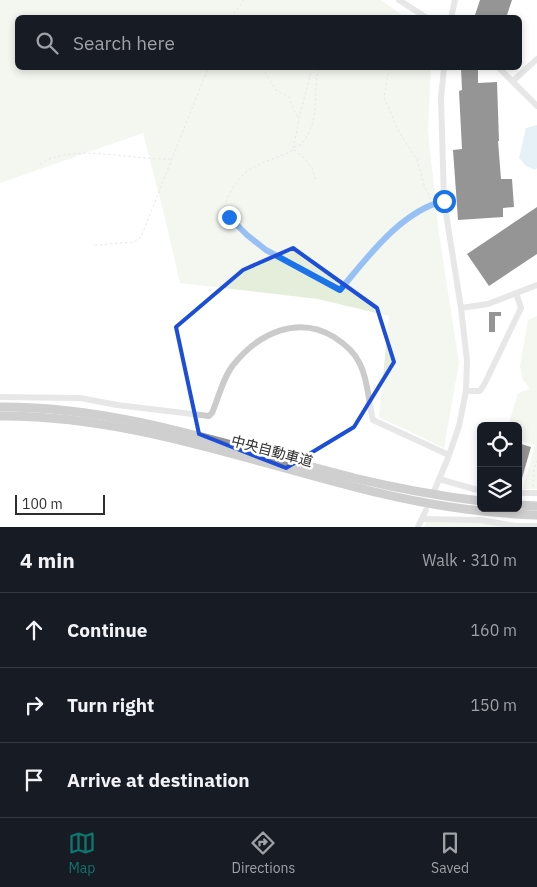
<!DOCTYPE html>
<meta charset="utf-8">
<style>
:root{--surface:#171b24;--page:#242831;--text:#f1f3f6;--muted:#9ea1a6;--line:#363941;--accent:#0f766e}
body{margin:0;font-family:"IBM Plex Sans","Noto Sans JP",sans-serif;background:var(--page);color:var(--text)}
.controls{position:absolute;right:15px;bottom:15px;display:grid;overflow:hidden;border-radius:8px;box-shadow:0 2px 8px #0003}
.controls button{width:45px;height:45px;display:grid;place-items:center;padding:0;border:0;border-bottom:1px solid var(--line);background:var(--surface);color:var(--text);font:25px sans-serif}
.scale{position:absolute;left:15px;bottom:12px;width:90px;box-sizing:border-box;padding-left:5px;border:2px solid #2e2e2e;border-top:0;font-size:14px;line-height:18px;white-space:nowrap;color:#2e2e2e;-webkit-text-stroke:4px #fff;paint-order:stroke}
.stop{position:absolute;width:15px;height:15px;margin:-11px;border:4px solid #1a73e8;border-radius:50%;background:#fff}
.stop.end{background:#1a73e8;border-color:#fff;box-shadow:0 1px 5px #0008}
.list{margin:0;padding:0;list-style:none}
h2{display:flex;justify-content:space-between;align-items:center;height:65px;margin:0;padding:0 20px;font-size:21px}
h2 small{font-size:16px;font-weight:400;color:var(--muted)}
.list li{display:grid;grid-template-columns:32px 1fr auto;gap:15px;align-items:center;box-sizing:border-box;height:75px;padding:0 20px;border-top:1px solid var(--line)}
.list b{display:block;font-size:19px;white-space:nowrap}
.list em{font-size:16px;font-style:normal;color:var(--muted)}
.icon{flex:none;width:28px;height:28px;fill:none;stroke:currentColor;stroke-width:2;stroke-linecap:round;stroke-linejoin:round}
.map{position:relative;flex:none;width:537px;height:527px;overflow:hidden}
.search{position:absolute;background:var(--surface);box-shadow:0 2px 8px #0003;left:15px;right:15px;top:15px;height:55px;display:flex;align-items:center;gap:12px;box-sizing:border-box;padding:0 18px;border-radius:8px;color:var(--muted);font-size:19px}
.sheet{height:290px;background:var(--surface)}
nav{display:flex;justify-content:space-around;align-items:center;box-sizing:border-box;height:70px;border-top:1px solid var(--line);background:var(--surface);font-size:14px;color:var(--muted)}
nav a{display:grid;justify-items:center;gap:2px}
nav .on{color:var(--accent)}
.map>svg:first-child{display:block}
</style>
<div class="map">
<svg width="537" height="527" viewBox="0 0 537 527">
<rect width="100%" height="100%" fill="#fff"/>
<g fill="#e5eddb">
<polygon points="0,0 381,0 405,17 18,18 18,68 431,68 428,131 439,234 459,363 444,448 379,417 389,316 318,299 180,283 165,218 143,133 0,183"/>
<polygon points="537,316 537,489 523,489 535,445 518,441 518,426 508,426 518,393 530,389 523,380 520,366 528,320"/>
<polygon points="426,522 478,522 511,527 424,527"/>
</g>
<polygon fill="#c6e0ee" points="537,125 537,168 535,170 526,166 519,158 526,128"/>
<g fill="#151515">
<polygon points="480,0 512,0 506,18 474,18"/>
<polygon points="461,68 478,68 478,83 497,82 499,141 498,141 501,179 512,179 514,207 503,208 503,217 458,220 453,150 462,149 459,91 462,90"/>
<polygon points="537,207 537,254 489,286 467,254"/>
<polygon points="489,312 501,312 501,316 495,316 495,332 489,332"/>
<polygon points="518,443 531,447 520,485 518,485"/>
</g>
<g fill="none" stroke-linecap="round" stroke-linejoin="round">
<g stroke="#cbcbcb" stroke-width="1" stroke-dasharray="2.5 2.5" stroke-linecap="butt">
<polyline points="231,18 244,0"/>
<polyline points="262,68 276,90 289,97 294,110 298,117"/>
<path d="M312 68 299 118 293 150C277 159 258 162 245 173 237 180 224 199 225 210 230 235 317 277 340 291L396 227 433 204"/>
<polyline points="389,68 384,97 399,132 417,160 424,185 433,204 439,202"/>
<path d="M294 147 301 145C323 115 311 99 319 68"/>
<polyline points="294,150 303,157 312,168 316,181"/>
<path d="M40 164C74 142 133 161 172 159"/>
<polyline points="95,245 134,242 141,237 208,68"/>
<polyline points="533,487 534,469 537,461"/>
</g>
<g stroke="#cbcbcb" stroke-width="6">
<polyline points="399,0 427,18"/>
<polyline points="451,18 455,0"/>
<polyline points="499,68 537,106"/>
<polyline points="513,81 537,59"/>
<polyline points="461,308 488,304 537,285"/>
<polyline points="466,391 480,391 485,383 521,308 516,293"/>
<path d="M0 397 80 398 117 405 209 416 212 413C218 399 224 375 234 364 259 333 298 315 334 337 345 344 355 353 360 364 369 382 368 402 373 420L449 455"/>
<polyline points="439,479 481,491"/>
<polyline points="435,489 448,458 459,426 466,391 467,361 461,308 444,201 441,98 444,68"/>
<polyline points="518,493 537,493"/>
<polyline points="422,519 480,520 515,526 537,526"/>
<polyline points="418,527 426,510"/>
</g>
<g stroke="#959595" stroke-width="9">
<path d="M0 407C122 406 237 449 354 478 396 488 438 496 481 501"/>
<path d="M0 416C120 415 235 456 351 486 411 502 475 513 537 515"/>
<polyline points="518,505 537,506"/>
</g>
</g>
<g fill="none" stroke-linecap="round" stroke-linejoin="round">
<path stroke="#1a73e8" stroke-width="6" d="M229 217 247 235 266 250 340 290C367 258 401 211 444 201"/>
</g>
<path d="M0 0H537V527H0ZM293 248 377 308 394 362 354 427 286 468 199 434 176 327 243 270Z" fill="#fff" fill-opacity=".55" fill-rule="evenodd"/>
<path fill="none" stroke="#1d4ed8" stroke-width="4" stroke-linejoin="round" d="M293 248 377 308 394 362 354 427 286 468 199 434 176 327 243 270Z"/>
<g text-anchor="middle" stroke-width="5" stroke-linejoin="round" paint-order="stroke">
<g font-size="14" fill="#2e2e2e" stroke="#fff">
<text transform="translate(272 451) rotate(15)" y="5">中央自動車道</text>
</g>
</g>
</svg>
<div class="controls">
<button><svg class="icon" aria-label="locate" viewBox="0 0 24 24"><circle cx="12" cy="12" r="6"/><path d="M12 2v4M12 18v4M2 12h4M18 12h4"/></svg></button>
<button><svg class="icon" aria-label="layers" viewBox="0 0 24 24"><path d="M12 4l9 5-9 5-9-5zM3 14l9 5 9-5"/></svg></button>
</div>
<div class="scale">100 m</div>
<div class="stop" style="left:444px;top:201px"></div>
<div class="stop end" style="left:229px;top:217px"></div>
<div class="search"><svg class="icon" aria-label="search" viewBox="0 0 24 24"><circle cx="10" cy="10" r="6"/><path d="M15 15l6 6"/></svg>Search here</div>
</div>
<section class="sheet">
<h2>4 min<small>Walk · 310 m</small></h2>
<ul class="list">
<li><svg class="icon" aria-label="ahead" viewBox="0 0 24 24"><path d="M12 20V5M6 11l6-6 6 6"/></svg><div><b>Continue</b></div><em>160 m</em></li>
<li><svg class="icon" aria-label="right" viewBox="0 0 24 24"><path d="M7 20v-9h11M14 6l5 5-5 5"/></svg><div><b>Turn right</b></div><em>150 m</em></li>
<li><svg class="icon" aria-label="arrive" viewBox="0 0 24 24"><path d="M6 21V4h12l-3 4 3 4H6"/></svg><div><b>Arrive at destination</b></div></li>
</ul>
</section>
<nav>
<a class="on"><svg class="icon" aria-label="map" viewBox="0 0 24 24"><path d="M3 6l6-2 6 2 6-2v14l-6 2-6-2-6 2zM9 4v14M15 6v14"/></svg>Map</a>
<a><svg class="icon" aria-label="directions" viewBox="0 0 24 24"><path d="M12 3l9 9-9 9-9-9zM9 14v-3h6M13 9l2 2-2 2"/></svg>Directions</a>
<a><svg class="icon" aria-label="saved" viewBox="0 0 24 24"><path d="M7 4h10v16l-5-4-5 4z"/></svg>Saved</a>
</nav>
